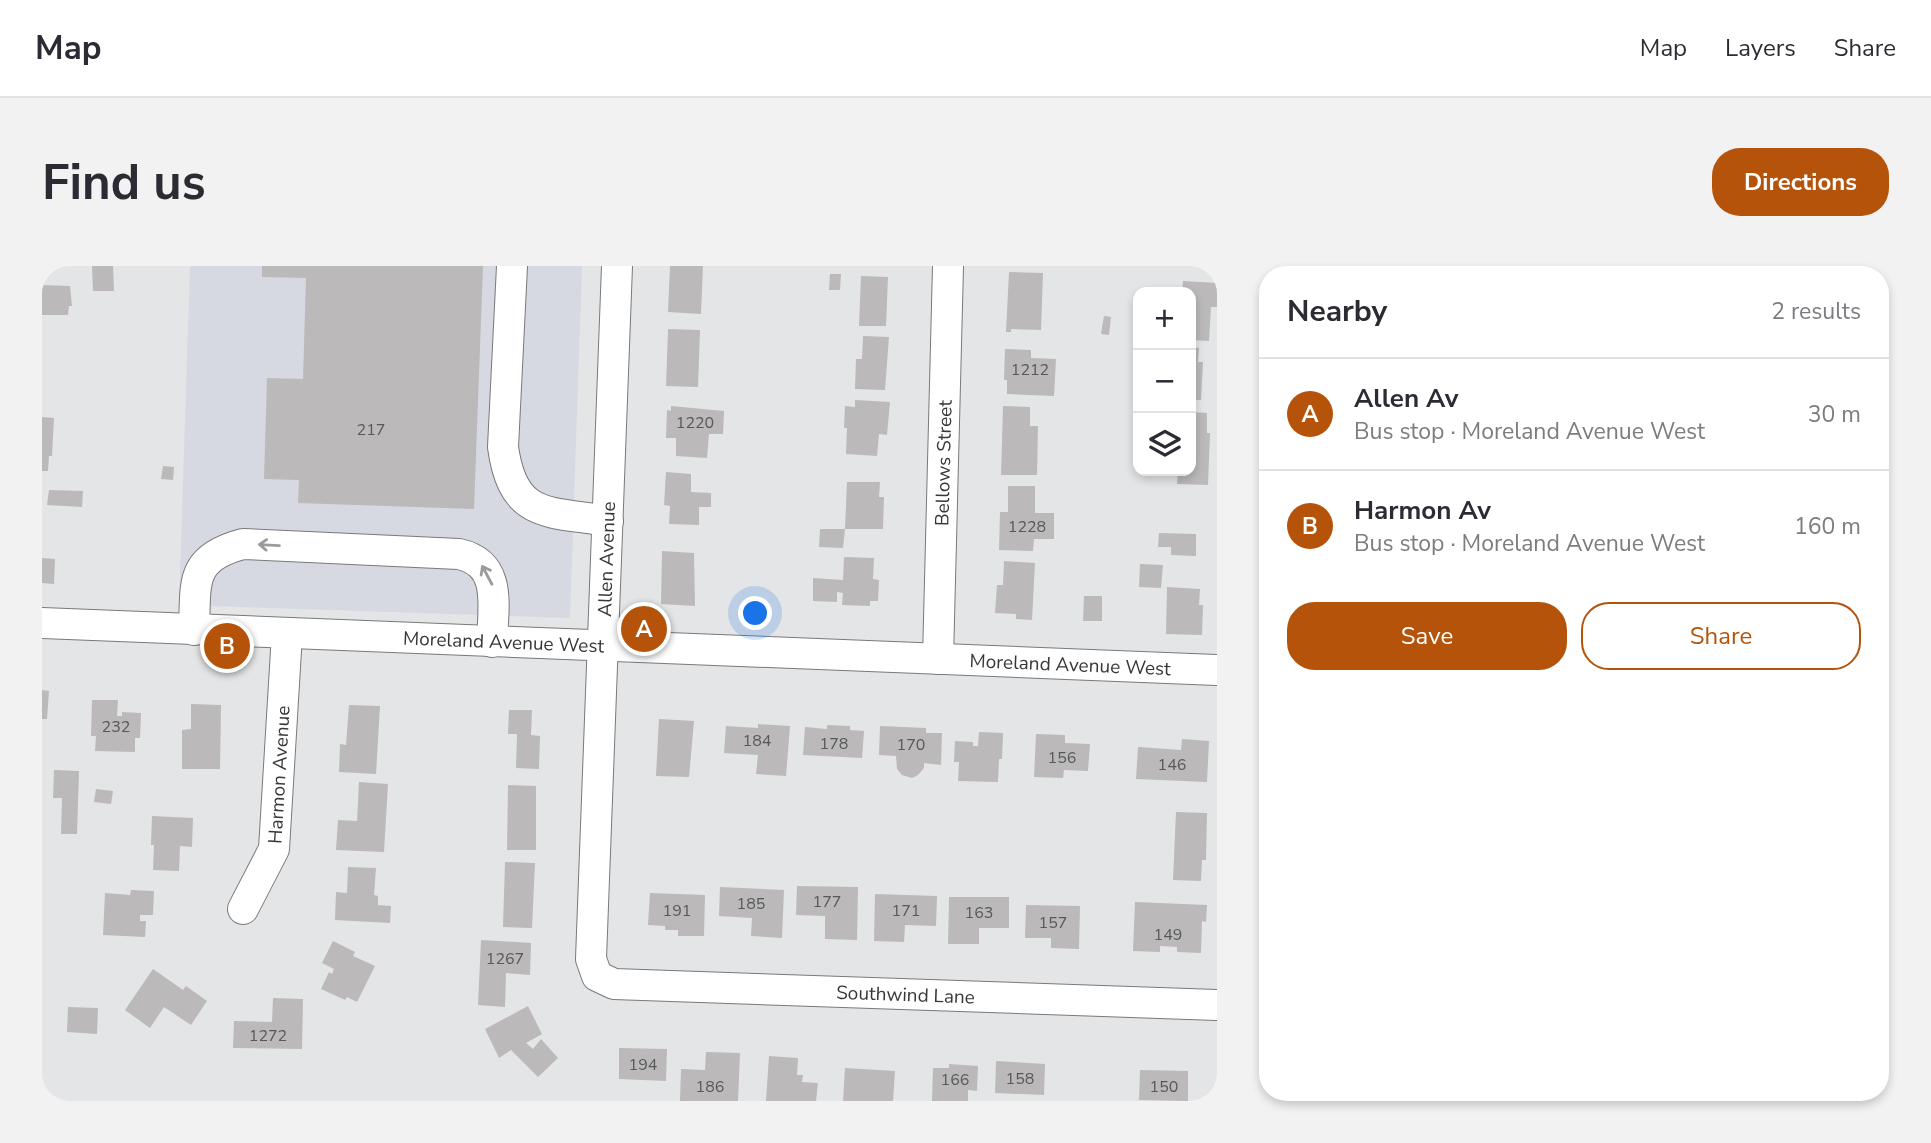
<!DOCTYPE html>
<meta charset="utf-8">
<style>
:root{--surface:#fff;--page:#f2f2f3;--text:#2b2b33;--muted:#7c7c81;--line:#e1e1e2;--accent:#b45309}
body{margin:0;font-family:"Nunito Sans",sans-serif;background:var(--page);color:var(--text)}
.controls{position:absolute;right:21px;top:21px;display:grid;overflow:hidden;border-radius:14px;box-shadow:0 4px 10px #0003}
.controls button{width:63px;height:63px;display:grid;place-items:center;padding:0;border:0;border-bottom:2px solid var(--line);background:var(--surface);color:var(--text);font:35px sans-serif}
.you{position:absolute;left:714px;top:348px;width:24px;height:24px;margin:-18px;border:5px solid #fff;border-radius:50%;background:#1a73e8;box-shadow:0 0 0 10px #1a73e833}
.badge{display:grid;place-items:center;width:46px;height:46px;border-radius:50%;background:var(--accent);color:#fff;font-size:23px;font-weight:700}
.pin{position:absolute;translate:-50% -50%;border:4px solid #fff;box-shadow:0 2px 7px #0006}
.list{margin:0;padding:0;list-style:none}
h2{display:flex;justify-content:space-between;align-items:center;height:91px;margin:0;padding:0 28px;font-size:30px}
h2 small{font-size:23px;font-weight:400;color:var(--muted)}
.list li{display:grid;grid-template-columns:46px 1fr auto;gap:21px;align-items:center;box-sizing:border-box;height:112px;padding:0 28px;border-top:2px solid var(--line)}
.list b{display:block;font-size:26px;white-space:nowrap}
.list p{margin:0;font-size:23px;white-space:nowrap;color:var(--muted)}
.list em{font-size:23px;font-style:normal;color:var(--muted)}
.actions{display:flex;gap:14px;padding:21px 28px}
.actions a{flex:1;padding:16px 0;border:2px solid var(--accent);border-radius:28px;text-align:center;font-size:24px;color:var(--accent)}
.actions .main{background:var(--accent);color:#fff}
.icon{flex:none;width:38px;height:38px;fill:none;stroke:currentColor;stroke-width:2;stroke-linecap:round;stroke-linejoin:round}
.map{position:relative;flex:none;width:1175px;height:835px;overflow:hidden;border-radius:28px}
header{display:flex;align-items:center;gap:42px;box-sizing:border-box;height:98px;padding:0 35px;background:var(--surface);border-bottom:2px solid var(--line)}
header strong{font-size:33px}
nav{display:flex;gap:38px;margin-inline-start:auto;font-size:24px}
.intro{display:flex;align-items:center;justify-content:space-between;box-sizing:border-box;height:168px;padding:0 42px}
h1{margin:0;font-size:49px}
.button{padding:18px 32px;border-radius:28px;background:var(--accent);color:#fff;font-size:24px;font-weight:700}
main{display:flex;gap:42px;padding:0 42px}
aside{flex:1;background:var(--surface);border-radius:28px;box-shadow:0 4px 10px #0003}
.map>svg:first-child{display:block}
</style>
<header>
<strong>Map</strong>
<nav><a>Map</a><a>Layers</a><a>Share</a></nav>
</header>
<div class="intro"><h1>Find us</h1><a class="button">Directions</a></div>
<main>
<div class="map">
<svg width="1175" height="835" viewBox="0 0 1175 835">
<rect width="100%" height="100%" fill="#e4e5e7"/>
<polygon fill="#d6d9e2" points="148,0 540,0 528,352 137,339"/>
<g fill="#bbb9ba">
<polygon points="50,0 71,0 72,25 51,25"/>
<polygon points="220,0 441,0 432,243 256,237 257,214 222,213 225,112 261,113 264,12 220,11"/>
<polygon points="628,0 661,0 659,48 626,46"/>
<polygon points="967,6 1001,7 999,64 969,63 969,66 964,66"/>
<polygon points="788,8 799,8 798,24 787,24"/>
<polygon points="819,10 846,11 844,60 817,60"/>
<polygon points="1141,15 1175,17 1175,41 1169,41 1167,75 1149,74 1149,26 1140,26"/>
<polygon points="0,19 28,20 30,40 27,40 26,49 0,49"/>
<polygon points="1062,50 1069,51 1067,69 1059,68"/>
<polygon points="626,63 658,64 656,121 624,120"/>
<polygon points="821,70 847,71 843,124 813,123 814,93 820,93"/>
<polygon points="1149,81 1157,82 1156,96 1161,96 1159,134 1149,134"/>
<polygon points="963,83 989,84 989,92 1014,93 1012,130 965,128 965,114 962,114"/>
<polygon points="813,134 848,136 845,169 837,168 835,190 804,188 805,162 802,162 803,140 813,141"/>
<polygon points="629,140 682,145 681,168 667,168 665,192 634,190 634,172 624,172 625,144 629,145"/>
<polygon points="961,140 988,141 988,160 996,160 995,209 959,209"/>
<polygon points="1149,146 1165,147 1165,167 1168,167 1166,219 1135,218 1136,205 1149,205"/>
<polygon points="0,151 12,152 10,190 7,190 6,205 0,205"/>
<polygon points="121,200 132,201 131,214 119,213"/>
<polygon points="624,206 649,208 649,226 669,227 669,241 657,241 657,259 627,258 628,240 622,239"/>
<polygon points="805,216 838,216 837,231 842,231 841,263 803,263"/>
<polygon points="966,220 993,220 993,247 1012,247 1012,273 992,273 991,285 957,284 958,246 966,246"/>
<polygon points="7,224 41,225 40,241 5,239"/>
<polygon points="778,263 803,263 801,282 777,281"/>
<polygon points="1117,267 1154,268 1154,290 1129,289 1129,281 1116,281"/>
<polygon points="620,285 652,287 653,340 619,338"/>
<polygon points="802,291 832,292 831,313 837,314 836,335 828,335 828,340 800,339 801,327 795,326 795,336 771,335 771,312 801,314"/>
<polygon points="0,292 13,293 12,318 0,317"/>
<polygon points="962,295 993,297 990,354 974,353 974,348 953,347 955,319 961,319"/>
<polygon points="1098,298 1121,299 1119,322 1097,321"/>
<polygon points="1125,321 1158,323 1157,339 1161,339 1160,369 1124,368"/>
<polygon points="1042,330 1060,330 1060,355 1041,355"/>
<polygon points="0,424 7,425 5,453 0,453"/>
<polygon points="50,434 76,434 75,450 80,450 80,446 99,447 98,472 93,472 93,486 53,485 54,470 49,470"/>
<polygon points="149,438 179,439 178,503 140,503 140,464 149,463"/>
<polygon points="307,439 338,440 334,508 297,506 298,478 304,479"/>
<polygon points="467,444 490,444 489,469 498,470 497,503 474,502 475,468 466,468"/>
<polygon points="617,453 652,455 647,511 614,510"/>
<polygon points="716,458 748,460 744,510 714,508 716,489 682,487 684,460 716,462"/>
<polygon points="785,459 808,460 808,464 822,465 820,492 761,489 763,461 785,463"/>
<polygon points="838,460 884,462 884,467 900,467 899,499 882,497 882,502 876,509 870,512 860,509 855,503 854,490 837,489"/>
<polygon points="937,466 961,467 960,493 957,493 956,516 916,515 917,496 912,496 913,475 931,476 931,480 936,480"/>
<polygon points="994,468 1023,469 1023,477 1048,478 1046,505 1022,504 1021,512 992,511"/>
<polygon points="1140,473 1167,475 1165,516 1094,513 1096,481 1139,484"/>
<polygon points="12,504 37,505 35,568 19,568 20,532 11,532"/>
<polygon points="317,516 346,518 342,586 294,584 296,554 315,555"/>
<polygon points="466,519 494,520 494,584 465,584"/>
<polygon points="54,523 71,525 69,538 52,536"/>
<polygon points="1134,546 1165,547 1164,594 1160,594 1159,615 1131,614"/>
<polygon points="110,550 151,552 150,581 138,580 137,605 111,604 112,579 109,579"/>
<polygon points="463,596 493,597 490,662 461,661"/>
<polygon points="306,601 334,602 332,629 336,630 336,639 349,640 348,657 293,654 294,626 305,627"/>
<polygon points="755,620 816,621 815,674 783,673 783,650 754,649"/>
<polygon points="678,621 742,624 740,672 709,670 710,652 677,650"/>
<polygon points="89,624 112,625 111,649 98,649 98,655 104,655 103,671 61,669 63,627 88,629"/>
<polygon points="608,627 663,629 662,670 636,670 636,664 623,664 623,660 606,659"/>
<polygon points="833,628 895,630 894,660 863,659 862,676 832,675"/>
<polygon points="907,631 967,631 967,662 937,662 937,678 906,678"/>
<polygon points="1093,636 1165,639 1164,656 1160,655 1159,687 1135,686 1135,681 1118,680 1118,686 1091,685"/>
<polygon points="984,639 1038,640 1037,683 1009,682 1009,672 983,672"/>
<polygon points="439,674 489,677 488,709 464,707 463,741 436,739"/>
<polygon points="291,675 313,686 311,690 333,700 315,736 305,731 303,734 279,723 287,706 290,708 292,703 280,697"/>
<polygon points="111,703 141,724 144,720 165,735 149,759 122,741 108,762 83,744"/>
<polygon points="231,732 261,733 260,783 191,782 192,755 230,756"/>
<polygon points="486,740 500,768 484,777 491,783 499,773 516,792 496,811 469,784 457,792 443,763"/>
<polygon points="26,741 56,742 55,768 25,766"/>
<polygon points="577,782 625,783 624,815 577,813"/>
<polygon points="664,786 698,787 696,835 638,835 639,803 663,804"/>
<polygon points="727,790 756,792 755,809 761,809 760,816 776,817 774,835 724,835"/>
<polygon points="954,795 1003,798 1002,829 953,827"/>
<polygon points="907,798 936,800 935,825 926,824 926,835 890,835 891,802 907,802"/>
<polygon points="803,802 853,805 851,835 801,835"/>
<polygon points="1098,804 1146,805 1146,835 1097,834"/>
</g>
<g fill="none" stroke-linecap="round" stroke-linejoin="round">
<g stroke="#78797b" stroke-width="32">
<g id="minor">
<path d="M470 0 461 181C471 253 505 245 566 255"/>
<path id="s1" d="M575 0 549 693 555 710 572 718 1175 739"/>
<path id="s2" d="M0 357 1175 404"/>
<path d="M152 364C154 317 147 292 201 278L417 288C461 298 451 340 450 376"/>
<path id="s3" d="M896 393 906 0"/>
<path id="s4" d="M201 643 232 583 245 368"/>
</g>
</g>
<use href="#minor" stroke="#fff" stroke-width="30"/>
</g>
<defs><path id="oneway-shaft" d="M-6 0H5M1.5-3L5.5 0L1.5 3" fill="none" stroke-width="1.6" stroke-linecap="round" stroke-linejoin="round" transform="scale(1.75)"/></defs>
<g stroke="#9a9b9c">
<use href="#oneway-shaft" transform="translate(227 279) rotate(-177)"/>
<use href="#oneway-shaft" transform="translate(445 309) rotate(-118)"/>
</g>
<g text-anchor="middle" stroke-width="5" stroke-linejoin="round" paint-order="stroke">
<g font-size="16" fill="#575858">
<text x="988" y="109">1212</text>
<text x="653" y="162">1220</text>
<text x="329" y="169">217</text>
<text x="985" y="266">1228</text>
<text x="74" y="466">232</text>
<text x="715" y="480">184</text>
<text x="792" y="483">178</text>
<text x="869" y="484">170</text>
<text x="1020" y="497">156</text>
<text x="1130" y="504">146</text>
<text x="785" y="641">177</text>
<text x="709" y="643">185</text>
<text x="635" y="650">191</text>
<text x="864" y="650">171</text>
<text x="937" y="652">163</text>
<text x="1011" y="662">157</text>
<text x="1126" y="674">149</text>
<text x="463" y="698">1267</text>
<text x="226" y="775">1272</text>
<text x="601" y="804">194</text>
<text x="978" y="818">158</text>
<text x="913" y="819">166</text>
<text x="668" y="826">186</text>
<text x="1122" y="826">150</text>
</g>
<g font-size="19" fill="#363738" stroke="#fff">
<text dy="7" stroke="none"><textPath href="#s3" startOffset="196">Bellows Street</textPath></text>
<text transform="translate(564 293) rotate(-88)" y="7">Allen Avenue</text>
<text dy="7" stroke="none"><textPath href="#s2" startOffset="462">Moreland Avenue West</textPath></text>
<text dy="7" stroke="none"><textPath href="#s2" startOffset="1029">Moreland Avenue West</textPath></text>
<text dy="7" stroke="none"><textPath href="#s4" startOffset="142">Harmon Avenue</textPath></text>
<text dy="7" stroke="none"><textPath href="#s1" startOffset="1022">Southwind Lane</textPath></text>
</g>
</g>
</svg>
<div class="controls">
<button>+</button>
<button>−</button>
<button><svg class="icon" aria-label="layers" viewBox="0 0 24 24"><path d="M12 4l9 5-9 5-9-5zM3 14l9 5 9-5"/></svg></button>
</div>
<div class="you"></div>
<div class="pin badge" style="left:602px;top:363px">A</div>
<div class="pin badge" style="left:185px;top:380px">B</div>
</div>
<aside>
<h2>Nearby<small>2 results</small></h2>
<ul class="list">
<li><span class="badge">A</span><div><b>Allen Av</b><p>Bus stop · Moreland Avenue West</p></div><em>30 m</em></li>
<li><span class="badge">B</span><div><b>Harmon Av</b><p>Bus stop · Moreland Avenue West</p></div><em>160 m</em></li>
</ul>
<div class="actions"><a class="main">Save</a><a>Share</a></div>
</aside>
</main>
